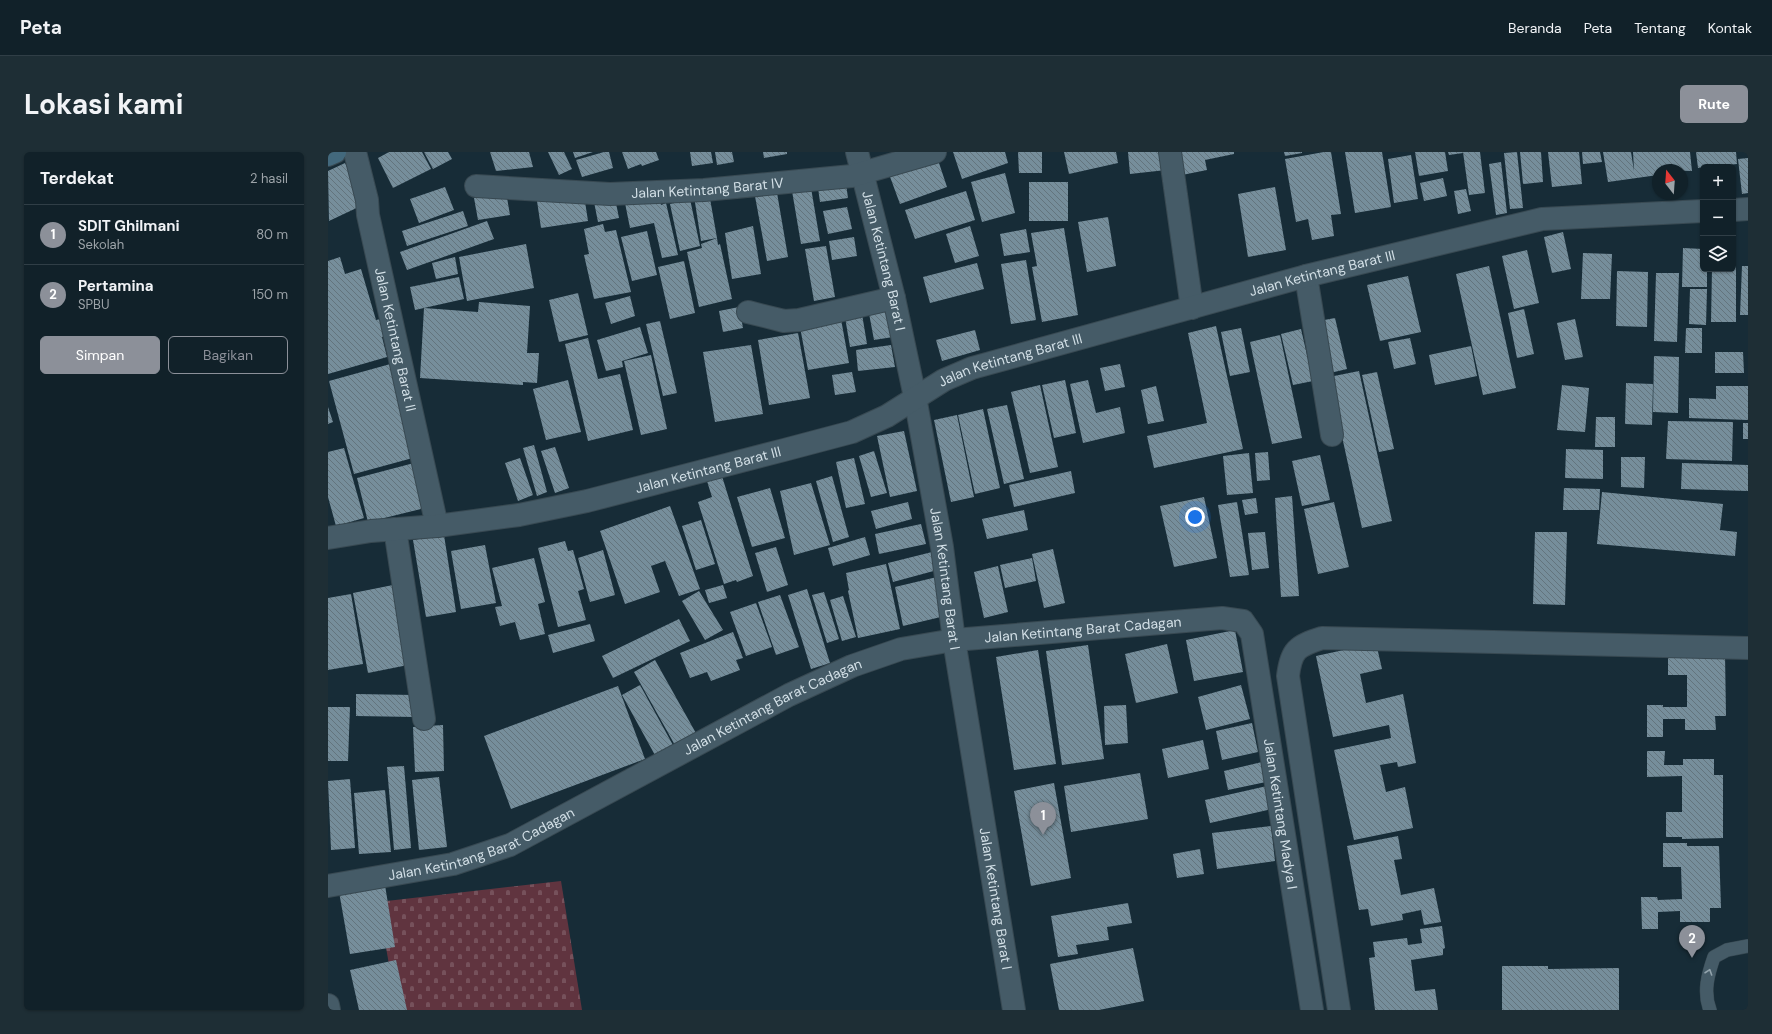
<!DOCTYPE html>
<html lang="id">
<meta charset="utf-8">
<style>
:root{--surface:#112129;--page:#1e2e35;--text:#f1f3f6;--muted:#9ca3a8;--line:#303e46;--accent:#8c9099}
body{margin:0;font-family:"DM Sans",sans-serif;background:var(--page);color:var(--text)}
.controls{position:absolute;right:12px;top:12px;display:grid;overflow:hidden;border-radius:6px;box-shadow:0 1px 3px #0004}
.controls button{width:36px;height:36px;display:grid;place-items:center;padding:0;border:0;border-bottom:1px solid var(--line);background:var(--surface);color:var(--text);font:20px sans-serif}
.compass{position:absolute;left:1324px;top:12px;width:36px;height:36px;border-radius:50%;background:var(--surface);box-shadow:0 1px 3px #0004;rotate:343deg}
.you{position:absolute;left:867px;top:365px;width:14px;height:14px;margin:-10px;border:3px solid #fff;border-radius:50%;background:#1a73e8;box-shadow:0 0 0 6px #1a73e833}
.badge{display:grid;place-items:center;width:26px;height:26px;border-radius:50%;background:var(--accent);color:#fff;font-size:13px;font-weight:700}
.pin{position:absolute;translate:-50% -33px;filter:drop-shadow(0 1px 2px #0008)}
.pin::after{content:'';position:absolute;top:21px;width:14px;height:12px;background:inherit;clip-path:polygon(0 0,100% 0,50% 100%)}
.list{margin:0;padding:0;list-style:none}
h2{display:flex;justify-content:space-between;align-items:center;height:52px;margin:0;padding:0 16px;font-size:17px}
h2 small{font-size:13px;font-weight:400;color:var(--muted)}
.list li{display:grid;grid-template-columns:26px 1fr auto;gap:12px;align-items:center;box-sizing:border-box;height:60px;padding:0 16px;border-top:1px solid var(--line)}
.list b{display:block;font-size:15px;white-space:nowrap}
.list p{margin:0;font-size:13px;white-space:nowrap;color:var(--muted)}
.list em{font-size:13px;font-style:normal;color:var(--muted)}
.actions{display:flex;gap:8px;padding:12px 16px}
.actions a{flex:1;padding:9px 0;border:1px solid var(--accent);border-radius:6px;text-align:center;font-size:14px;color:var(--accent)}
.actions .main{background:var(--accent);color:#fff}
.icon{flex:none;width:22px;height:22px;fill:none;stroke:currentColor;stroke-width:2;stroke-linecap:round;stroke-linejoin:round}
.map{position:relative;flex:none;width:1420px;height:858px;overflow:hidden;border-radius:6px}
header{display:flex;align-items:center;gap:24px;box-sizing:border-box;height:56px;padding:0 20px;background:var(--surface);border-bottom:1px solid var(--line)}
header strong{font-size:19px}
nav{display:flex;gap:22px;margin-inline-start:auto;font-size:14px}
.intro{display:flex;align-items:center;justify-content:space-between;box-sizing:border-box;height:96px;padding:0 24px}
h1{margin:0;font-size:28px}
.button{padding:10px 18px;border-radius:6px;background:var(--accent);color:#fff;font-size:14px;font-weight:700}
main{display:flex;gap:24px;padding:0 24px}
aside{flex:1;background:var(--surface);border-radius:6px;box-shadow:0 1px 3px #0004}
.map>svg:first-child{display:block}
</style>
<header>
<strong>Peta</strong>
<nav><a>Beranda</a><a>Peta</a><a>Tentang</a><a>Kontak</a></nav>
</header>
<div class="intro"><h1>Lokasi kami</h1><a class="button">Rute</a></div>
<main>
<aside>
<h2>Terdekat<small>2 hasil</small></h2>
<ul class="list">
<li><span class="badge">1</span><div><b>SDIT Ghilmani</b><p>Sekolah</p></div><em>80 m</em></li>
<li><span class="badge">2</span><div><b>Pertamina</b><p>SPBU</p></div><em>150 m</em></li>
</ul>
<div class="actions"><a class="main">Simpan</a><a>Bagikan</a></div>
</aside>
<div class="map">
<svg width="1420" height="858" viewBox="0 0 1420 858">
<defs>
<pattern id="cemetery-stones" width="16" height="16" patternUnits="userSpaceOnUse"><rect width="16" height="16" fill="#60343f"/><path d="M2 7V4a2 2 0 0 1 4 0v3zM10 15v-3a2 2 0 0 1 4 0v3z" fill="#76515b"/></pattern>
<pattern id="building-back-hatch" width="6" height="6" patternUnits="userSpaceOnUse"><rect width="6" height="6" fill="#768e9b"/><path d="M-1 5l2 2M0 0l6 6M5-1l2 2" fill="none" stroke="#63747d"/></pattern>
</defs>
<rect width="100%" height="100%" fill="#172c37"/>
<polygon fill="url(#cemetery-stones)" points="233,729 254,858 69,858 50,750"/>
<g fill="url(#building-back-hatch)">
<polygon points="61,0 94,0 103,17 65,36 50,6"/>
<polygon points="96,0 120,0 124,7 105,17"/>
<polygon points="162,0 201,0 205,15 168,19"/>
<polygon points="220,0 236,0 244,17 231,23"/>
<polygon points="245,0 265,0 247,6"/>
<polygon points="276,0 281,0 285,16 254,25 248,8"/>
<polygon points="294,0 328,0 331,8 314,14 313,12 300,17"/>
<polygon points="362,0 383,0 385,11 364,14"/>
<polygon points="387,0 404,0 406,10 389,13"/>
<polygon points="435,0 459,0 459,2 436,6"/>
<polygon points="625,0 677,0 680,11 634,27"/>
<polygon points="690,0 714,0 714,21 691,21"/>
<polygon points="736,0 788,0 790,11 741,22"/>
<polygon points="800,0 836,0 838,18 802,22"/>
<polygon points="847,0 906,0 906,2 877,8 879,18 854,23"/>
<polygon points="956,0 974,0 974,1 957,4"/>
<polygon points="996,0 1003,0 1013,62 1003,63 1006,84 984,88 980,67 968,70 957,7"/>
<polygon points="1017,0 1054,0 1063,55 1027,61"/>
<polygon points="1087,0 1117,0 1120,19 1091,24"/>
<polygon points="1120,0 1135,0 1135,1 1121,3"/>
<polygon points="1135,0 1152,0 1157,41 1141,43"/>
<polygon points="1189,0 1195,56 1182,57 1176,1"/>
<polygon points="1192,0 1213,0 1215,30 1195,32"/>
<polygon points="1220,0 1251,0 1254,32 1224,35"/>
<polygon points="1254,0 1272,0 1274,10 1255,12"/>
<polygon points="1275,0 1303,0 1306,19 1305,0 1362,0 1364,19 1330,18 1330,23 1280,30"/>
<polygon points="1368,0 1408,0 1409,12 1370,16"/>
<polygon points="1083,3 1090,47 1066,51 1060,7"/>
<polygon points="609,5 619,35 572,52 561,22"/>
<polygon points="1420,6 1420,41 1414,42 1410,7"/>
<polygon points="1173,10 1179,61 1168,63 1161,12"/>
<polygon points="17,11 37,52 1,69 0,19"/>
<polygon points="677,21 687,61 654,70 643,30"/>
<polygon points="517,25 520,46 492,50 489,29"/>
<polygon points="1115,26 1119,44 1096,49 1092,31"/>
<polygon points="482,30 492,89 473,92 463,33"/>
<rect x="701" y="30" width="39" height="39"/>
<polygon points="117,35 126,58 91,71 82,47"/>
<polygon points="448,35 460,105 439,109 426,39"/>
<polygon points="947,35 958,98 920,105 910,42"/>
<polygon points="1138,37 1143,59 1130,62 1126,39"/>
<polygon points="638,39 647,68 587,87 577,58"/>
<polygon points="178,40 182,63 150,68 146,46"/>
<polygon points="381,41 389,86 373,89 366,44"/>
<polygon points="256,43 260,69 213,76 209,49"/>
<polygon points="331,44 333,53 338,51 350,103 334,106 326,71 302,76 297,51"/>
<polygon points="287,46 291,66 270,70 266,50"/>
<polygon points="362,47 372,94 352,99 342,52"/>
<polygon points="519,55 524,77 500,82 495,59"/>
<polygon points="135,59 140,74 79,94 74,79"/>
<polygon points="780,65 788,114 759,120 750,70"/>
<polygon points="159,69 166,87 79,118 72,100"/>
<polygon points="275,72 277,80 288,78 303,140 266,147 256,103 261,102 256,77"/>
<polygon points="425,74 433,122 404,127 397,81"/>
<polygon points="642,74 651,104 627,111 618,82"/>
<polygon points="736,76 750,163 714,170 704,115 709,114 703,81"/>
<polygon points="698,77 702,100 676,104 672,82"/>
<polygon points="319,79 329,123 304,129 293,85"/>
<polygon points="1235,80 1243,117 1224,121 1216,85"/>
<polygon points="526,85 529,104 504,108 501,89"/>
<polygon points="389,86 390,93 392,92 404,147 371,155 359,100 374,96 373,92"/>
<polygon points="198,92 206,136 139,149 131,105"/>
<polygon points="498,94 507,145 486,149 477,97"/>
<polygon points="1355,96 1375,97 1375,117 1379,117 1379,135 1354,135"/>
<polygon points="1199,98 1211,151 1186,157 1174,104"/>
<polygon points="1255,101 1284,102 1282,147 1253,147"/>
<polygon points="12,105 17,122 33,117 48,168 57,166 61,183 54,185 59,205 0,222 0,109"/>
<polygon points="127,105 130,122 108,127 104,111"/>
<polygon points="1405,106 1408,106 1408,170 1383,170 1384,117 1405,117"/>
<polygon points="698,108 708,168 683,172 673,112"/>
<polygon points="356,109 367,161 342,167 330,115"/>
<polygon points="649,111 656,137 602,151 595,125"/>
<polygon points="1161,114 1188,236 1155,243 1128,122"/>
<polygon points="1414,114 1420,114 1420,163 1412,163"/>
<polygon points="1289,119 1320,120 1319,175 1288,174"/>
<polygon points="1328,121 1351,121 1349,190 1326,189"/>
<polygon points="1080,124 1093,180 1052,189 1039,133"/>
<polygon points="131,125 136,147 87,158 82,135"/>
<polygon points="1362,137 1379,137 1378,173 1361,172"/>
<polygon points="250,141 260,183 231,190 221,148"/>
<polygon points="302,144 307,164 283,172 277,151"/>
<polygon points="151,150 202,154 199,201 211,201 209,231 195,230 195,233 92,226 96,156 150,160"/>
<polygon points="559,152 565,185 546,188 540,156"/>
<polygon points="411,155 415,176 395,180 391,159"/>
<polygon points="533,156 539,192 522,195 516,159"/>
<polygon points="1196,157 1206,202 1189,206 1180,161"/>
<polygon points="1007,166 1019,217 1002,221 991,169"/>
<polygon points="513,167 521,211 480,218 472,175"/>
<polygon points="1247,167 1255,205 1237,208 1229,171"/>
<polygon points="332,169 349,241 335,244 318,172"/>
<polygon points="888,174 915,297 826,316 819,284 879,271 860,181"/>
<polygon points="312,175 320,201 294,209 295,215 278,219 269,188"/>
<polygon points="913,176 922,220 902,224 893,180"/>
<polygon points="1358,176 1374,176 1374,201 1357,201"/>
<polygon points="973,177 985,229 965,233 953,182"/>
<polygon points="647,178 652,198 614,209 608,188"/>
<polygon points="470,181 482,246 441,253 430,188"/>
<polygon points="952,183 974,286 944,292 922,190"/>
<polygon points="260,186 270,227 292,222 305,278 260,289 237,192"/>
<polygon points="1082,186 1088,212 1066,217 1060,190"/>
<polygon points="423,193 435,262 387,270 375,200"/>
<polygon points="563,193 567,215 530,219 528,198"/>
<polygon points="1143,194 1149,224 1107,233 1101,203"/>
<polygon points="1387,200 1415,200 1416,221 1387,221"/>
<polygon points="323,203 339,277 313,283 296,209"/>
<polygon points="1326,204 1351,205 1350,261 1325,260"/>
<polygon points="66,211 92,304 26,322 1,229"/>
<polygon points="792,212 797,235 777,239 772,216"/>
<polygon points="1031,219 1064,369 1034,376 1001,225"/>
<polygon points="524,220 528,240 507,243 504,223"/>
<polygon points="1049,220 1066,297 1051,300 1034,223"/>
<polygon points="240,228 253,280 218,288 205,237"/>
<polygon points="737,228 748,281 726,286 714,233"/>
<polygon points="760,228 768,261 792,255 797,281 755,291 742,232"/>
<polygon points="1298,231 1325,232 1324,273 1297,272"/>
<polygon points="712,233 730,315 702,321 683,240"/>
<polygon points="1234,233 1261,236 1257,280 1229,278"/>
<polygon points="828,234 836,269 820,272 813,238"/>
<polygon points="1388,234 1420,234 1420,268 1361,266 1361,246 1388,247"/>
<polygon points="679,253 696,327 676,332 659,257"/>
<polygon points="0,255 5,270 0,272"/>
<polygon points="655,257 672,336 647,342 630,263"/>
<polygon points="629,263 646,345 623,350 606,268"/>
<polygon points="1268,265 1287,265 1287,295 1267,295"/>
<polygon points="1340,269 1405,270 1404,309 1338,307"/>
<rect x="1415" y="271" width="5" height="16"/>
<polygon points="576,279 589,339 562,345 549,284"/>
<polygon points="206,293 219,340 209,344 195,296"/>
<polygon points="227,295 241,336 227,341 213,299"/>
<polygon points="16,296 36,366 8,374 0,345 0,300"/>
<polygon points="1238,297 1275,298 1275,327 1237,326"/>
<polygon points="546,299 559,341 543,345 531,304"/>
<polygon points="940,300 942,328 929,329 927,301"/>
<polygon points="921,301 925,341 899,343 895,304"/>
<polygon points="992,303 1002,348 974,354 964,309"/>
<polygon points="1293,305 1317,305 1316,336 1293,335"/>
<polygon points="192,306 205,343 190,349 177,311"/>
<polygon points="526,306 537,352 518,356 508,310"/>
<polygon points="86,311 97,356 40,370 29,326"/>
<polygon points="1354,311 1420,313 1420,339 1353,337"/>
<polygon points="743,319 747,341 686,355 681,333"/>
<polygon points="393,321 425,424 409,430 408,428 396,432 370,350 384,345 378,326"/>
<polygon points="504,324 521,385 505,390 488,329"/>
<polygon points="483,331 502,393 466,403 452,339"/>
<polygon points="442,336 457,386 424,395 409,345"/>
<polygon points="1236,336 1272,337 1271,358 1235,358"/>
<polygon points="1274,340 1395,352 1392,378 1409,380 1407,404 1269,392"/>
<polygon points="964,344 971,444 953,445 947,346"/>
<polygon points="876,345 889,406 846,415 832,354"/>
<polygon points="928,346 930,361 917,363 914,348"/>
<polygon points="580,350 584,367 548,377 543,359"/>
<polygon points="909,350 921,423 902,425 890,353"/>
<polygon points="1006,350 1021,415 990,422 976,357"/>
<polygon points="342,354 372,437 351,444 337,409 323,414 332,440 297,452 272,379"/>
<polygon points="696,358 700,378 659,387 654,367"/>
<polygon points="373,368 387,412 368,418 354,374"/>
<polygon points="593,372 598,392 551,402 547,382"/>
<polygon points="937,380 941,416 924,418 920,381"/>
<polygon points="1207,380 1239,380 1237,453 1205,452"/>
<polygon points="116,383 128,460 98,465 85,388"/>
<polygon points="537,385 542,403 505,414 500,396"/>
<polygon points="237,389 240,399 245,398 256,437 250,439 258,468 230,475 210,396"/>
<polygon points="157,393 168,451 133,457 123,399"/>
<polygon points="448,395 460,433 439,440 427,401"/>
<polygon points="725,397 737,451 716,456 704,402"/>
<polygon points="275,398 287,443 262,450 250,406"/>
<polygon points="608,399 613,417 565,430 560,411"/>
<polygon points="206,406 217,450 210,452 217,482 192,488 187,470 172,474 167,455 174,454 164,416"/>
<polygon points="704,406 708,429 677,436 672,413"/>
<polygon points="558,412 572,477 530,486 520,439 521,438 518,421"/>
<polygon points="670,414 680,460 656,466 646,420"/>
<polygon points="609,425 617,464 575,474 567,435"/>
<polygon points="70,432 85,512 40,521 25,441"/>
<polygon points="395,433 399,446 381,451 377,438"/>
<polygon points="479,437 502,511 483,517 460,443"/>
<polygon points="371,439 395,478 377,488 354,449"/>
<polygon points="496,440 511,487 499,491 484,443"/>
<polygon points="23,442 35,512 0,518 0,446"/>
<polygon points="452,443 471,495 448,503 430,450"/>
<polygon points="515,444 528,485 514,489 502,448"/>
<polygon points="428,451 444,495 418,504 402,460"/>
<polygon points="351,467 362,489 285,526 274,504"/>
<polygon points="262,472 267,489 225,501 220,483"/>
<polygon points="907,478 915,520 866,529 858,488"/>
<polygon points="405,480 415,506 408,508 412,518 383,529 379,520 362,526 352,501"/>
<polygon points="1048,491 1054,517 1032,522 1038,551 1075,542 1088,611 1070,615 1069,610 1052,613 1058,640 1077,635 1085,676 1026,688 1006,598 1063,586 1061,573 1005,585 988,504"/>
<polygon points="839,492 850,541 808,551 797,502"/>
<polygon points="760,493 776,607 734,613 718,499"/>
<polygon points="710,498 728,612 686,618 668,505"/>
<polygon points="1340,499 1397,502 1398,564 1387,564 1388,578 1357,578 1357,567 1335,567 1335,585 1319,585 1319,553 1335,553 1335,555 1359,555 1359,523 1340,523"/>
<polygon points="327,508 369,583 348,595 306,520"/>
<polygon points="312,533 346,595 328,605 294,543"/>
<polygon points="913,533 922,567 878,578 870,545"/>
<polygon points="290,534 317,607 183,657 156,584"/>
<polygon points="28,542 86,543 86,565 28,564"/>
<polygon points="798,553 800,591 777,593 776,554"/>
<polygon points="0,555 22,555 20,609 0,609"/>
<polygon points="924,571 930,600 894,608 888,579"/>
<polygon points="115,573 116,619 87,620 85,575"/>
<polygon points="875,588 881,617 840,626 834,597"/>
<polygon points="1319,599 1337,599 1336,613 1355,613 1355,607 1386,607 1386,623 1395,623 1395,686 1354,687 1354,685 1338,685 1338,660 1354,660 1354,624 1319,625"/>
<polygon points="934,610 938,630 900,638 896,619"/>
<polygon points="76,614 83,696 66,698 59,615"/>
<polygon points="812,621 820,667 743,680 736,634"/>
<polygon points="111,625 119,695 91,698 84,628"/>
<polygon points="22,627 27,696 3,698 0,629"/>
<polygon points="726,631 743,726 703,734 686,639"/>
<polygon points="939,634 944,657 882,671 877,648"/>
<polygon points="57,638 63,700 31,702 26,641"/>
<polygon points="943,674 947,709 889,717 884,681"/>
<polygon points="1070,684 1074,707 1066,708 1073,743 1106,736 1113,770 1096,773 1093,758 1074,762 1075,768 1043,774 1040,757 1031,758 1019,694"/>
<polygon points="1335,691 1359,691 1359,694 1391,694 1393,756 1382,756 1382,770 1352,770 1352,759 1330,760 1330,777 1314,777 1313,745 1329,745 1330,748 1354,747 1353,715 1335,715"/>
<polygon points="872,697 876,722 849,726 845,702"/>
<polygon points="56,727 67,795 22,802 10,734"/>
<polygon points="800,751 804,771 779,775 781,788 748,793 750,802 730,805 723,764"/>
<polygon points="1114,774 1117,796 1115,797 1115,803 1083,808 1087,839 1107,837 1110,858 1047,858 1041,806 1047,805 1045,790 1079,786 1080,793 1094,791 1092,777"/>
<polygon points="805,796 816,849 771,858 731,858 722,812"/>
<polygon points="68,808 79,858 31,858 22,818"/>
<polygon points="1174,814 1220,814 1220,817 1291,816 1291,858 1174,858"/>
</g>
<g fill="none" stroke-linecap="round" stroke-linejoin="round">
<g stroke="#384952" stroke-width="14">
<path id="service" d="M1382 858C1375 840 1380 822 1386 805L1399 798 1420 794"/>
</g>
<g stroke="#384952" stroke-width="24">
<g id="minor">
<path id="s1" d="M27 0 39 48 40 63 109 374"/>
<path id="s2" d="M529 0 566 146 587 245 614 395 626 488 686 858"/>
<polyline points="842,0 864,156"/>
<path id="s3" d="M148 34 282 42 376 38 524 24 607 0"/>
<polyline points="1405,58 1420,57"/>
<polyline points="978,124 1004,283"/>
<polyline points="420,160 456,169 471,168 566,146"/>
<polyline points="67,377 96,567"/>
<path id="s4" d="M0 386 43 379 109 374 191 363 259 349 456 298 524 280 559 264 616 228 644 216 978 124 1214 67 1375 59"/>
<path id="s5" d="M0 734 125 712 182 693 461 543 524 514 573 497 626 488 894 466 915 469 924 482 984 858"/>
<polyline points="0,853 1,858"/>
<path d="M1011 858 960 524C963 498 969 494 994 486L1420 496"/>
</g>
</g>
<g stroke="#384952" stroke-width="24">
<polyline id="secondary" points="0,3 7,0"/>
</g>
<use href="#service" stroke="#455b67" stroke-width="13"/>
<use href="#minor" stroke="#455b67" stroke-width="22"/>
<use href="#secondary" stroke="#43697d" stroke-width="22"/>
</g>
<defs><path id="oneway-chevron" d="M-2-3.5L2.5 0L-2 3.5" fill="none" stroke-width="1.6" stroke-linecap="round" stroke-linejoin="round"/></defs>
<use stroke="#93a4ad" href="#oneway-chevron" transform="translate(1381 820) rotate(-71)"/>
<g text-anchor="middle" stroke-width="4" stroke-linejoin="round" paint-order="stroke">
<g font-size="14" fill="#d2dfe6" stroke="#172c37">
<text dy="5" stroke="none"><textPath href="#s3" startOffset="232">Jalan Ketintang Barat IV</textPath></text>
<text dy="5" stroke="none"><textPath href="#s2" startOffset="112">Jalan Ketintang Barat I</textPath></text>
<text dy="5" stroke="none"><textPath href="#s4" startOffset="1035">Jalan Ketintang Barat III</textPath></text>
<text dy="5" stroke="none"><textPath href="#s1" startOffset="192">Jalan Ketintang Barat II</textPath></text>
<text dy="5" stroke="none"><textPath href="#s4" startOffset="711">Jalan Ketintang Barat III</textPath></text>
<text dy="5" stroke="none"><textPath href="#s4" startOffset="387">Jalan Ketintang Barat III</textPath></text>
<text dy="5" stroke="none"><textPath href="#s2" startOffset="436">Jalan Ketintang Barat I</textPath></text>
<text dy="5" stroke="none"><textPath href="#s5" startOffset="808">Jalan Ketintang Barat Cadagan</textPath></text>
<text dy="5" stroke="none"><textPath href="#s5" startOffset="484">Jalan Ketintang Barat Cadagan</textPath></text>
<text dy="5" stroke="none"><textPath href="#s5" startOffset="1167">Jalan Ketintang Madya I</textPath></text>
<text dy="5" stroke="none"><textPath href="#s5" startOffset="160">Jalan Ketintang Barat Cadagan</textPath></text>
<text dy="5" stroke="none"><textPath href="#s2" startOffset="760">Jalan Ketintang Barat I</textPath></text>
</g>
</g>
</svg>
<div class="controls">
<button>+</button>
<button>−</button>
<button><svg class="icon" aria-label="layers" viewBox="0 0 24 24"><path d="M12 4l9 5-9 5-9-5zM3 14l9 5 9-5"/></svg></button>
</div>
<svg class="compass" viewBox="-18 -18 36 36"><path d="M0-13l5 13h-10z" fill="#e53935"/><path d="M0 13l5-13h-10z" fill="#9ca3a8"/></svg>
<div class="you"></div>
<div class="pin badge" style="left:715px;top:683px">1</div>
<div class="pin badge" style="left:1364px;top:806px">2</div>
</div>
</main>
